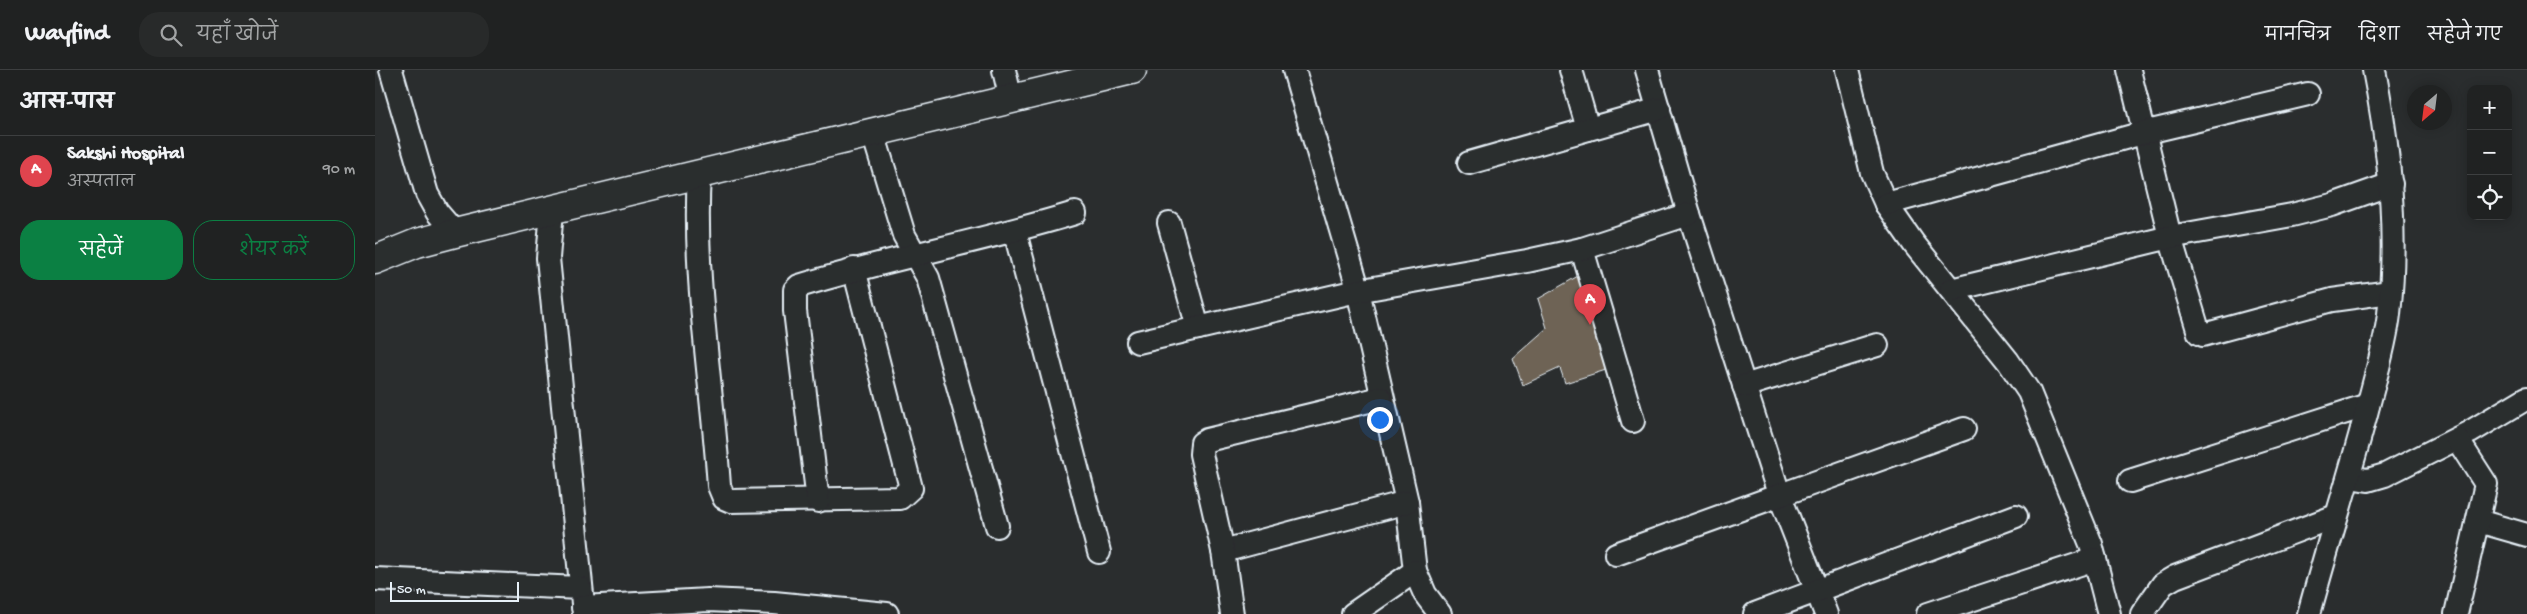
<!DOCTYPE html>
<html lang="hi">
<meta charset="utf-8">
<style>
:root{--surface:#202222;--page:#282a2a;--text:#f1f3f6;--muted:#a2a4a5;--line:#3d3f40;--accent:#0b8043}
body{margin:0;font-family:"Gochi Hand","Playpen Sans Deva",sans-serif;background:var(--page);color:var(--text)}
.controls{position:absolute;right:15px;top:15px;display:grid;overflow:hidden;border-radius:10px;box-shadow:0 2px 12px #0003}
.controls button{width:45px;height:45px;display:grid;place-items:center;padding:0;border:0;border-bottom:1px solid var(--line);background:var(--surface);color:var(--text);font:25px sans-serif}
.compass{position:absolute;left:2032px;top:15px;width:45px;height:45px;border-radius:50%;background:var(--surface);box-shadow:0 2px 12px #0003;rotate:208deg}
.scale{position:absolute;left:15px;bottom:12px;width:129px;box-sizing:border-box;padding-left:5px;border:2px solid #e8f1f8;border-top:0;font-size:14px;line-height:18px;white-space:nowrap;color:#e8f1f8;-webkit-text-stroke:4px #2a2d2e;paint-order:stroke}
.you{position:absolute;left:1004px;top:349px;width:18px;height:18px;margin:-12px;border:4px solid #fff;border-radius:50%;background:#1a73e8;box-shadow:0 0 0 8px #1a73e833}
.badge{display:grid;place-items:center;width:32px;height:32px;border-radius:50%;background:var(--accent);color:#fff;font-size:16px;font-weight:700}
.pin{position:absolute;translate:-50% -41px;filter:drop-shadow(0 1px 2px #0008)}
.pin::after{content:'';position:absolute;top:26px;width:18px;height:15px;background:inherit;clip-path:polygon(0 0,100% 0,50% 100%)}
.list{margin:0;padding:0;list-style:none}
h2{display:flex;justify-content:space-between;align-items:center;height:65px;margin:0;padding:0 20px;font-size:21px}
h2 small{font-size:16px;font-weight:400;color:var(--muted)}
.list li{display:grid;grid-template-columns:32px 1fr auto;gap:15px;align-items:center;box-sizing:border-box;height:70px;padding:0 20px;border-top:1px solid var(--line)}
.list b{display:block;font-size:19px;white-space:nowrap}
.list p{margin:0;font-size:16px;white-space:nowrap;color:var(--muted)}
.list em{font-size:16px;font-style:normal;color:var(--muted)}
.actions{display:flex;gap:10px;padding:15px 20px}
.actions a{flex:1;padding:11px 0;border:1px solid var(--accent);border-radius:20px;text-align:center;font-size:18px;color:var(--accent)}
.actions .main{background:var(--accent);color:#fff}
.icon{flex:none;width:28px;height:28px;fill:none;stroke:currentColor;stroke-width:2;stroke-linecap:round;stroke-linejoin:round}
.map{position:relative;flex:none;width:2152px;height:544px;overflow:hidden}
header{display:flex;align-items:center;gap:30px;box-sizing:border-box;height:70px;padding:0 25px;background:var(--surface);border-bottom:1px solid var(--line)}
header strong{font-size:24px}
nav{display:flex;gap:28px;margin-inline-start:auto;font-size:18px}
.search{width:350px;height:45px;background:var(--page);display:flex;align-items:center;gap:12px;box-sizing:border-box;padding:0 18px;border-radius:20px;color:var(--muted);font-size:19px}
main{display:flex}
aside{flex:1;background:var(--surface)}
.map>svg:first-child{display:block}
</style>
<header>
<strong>Wayfind</strong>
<div class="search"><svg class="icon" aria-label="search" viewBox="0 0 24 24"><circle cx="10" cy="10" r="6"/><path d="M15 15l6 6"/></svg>यहाँ खोजें</div>
<nav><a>मानचित्र</a><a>दिशा</a><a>सहेजे गए</a></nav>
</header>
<main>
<aside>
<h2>आस-पास<small></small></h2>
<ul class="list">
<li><span class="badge" style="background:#e0444e">A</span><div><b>Sakshi Hospital</b><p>अस्पताल</p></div><em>90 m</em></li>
</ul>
<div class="actions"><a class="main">सहेजें</a><a>शेयर करें</a></div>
</aside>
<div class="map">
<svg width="2152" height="544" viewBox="0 0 2152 544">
<rect width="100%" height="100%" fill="#2a2d2e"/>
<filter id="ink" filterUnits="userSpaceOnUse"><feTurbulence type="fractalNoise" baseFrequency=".02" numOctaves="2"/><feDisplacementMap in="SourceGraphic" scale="10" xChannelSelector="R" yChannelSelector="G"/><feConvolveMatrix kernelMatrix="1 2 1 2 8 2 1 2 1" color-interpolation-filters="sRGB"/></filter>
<g filter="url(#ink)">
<polygon fill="#6e6354" stroke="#e8f1f8" points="1203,206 1234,299 1190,313 1185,298 1148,315 1138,288 1172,258 1163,229"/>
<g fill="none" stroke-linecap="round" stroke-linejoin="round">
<g stroke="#e8f1f8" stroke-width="26">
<g id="minor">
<polyline points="16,0 52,124 62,142 80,163"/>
<polyline points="629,0 636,30"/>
<polyline points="919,0 980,208 1032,432 1040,501 1050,524 1065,544"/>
<polyline points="1196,0 1213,59"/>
<polyline points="1272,0 1314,144 1404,424 1451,544"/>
<polyline points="1472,0 1497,103 1511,134 1539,174 1633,291 1654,322 1716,474 1734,544"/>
<polyline points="1754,0 1795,167 1824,263 1828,265 1957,230 2015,222"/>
<polyline points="498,63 529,165 553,208 622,456"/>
<polyline points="1094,93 1284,39"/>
<path d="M324 104C318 208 337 312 344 416L349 428 356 431 525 428 536 418 479 199"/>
<polyline points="1511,134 1768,63 1933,24"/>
<polyline points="177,140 173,188 209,544"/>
<polyline points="794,153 823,258"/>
<polyline points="640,162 724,482"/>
<polyline points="1207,179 1258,351"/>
<polyline points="1576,220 1795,167 1917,145 1957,135 2016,114"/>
<polyline points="763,272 982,221 1152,191 1207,179 1314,144"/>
<polyline points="1369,316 1502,275"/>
<polyline points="1974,407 1993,410 2010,405 2095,362 2152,328"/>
<polyline points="1755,411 1993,335"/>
<path d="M443 431 420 241V220L424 216C515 188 609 171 700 143"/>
<polyline points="2103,451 2152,465"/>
<polyline points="848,481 1032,432"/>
<polyline points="1241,484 1589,359"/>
<polyline points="0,509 205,518"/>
<polyline points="208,537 333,530 399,533 512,544"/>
<polyline points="857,544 848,481 826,384 827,373 832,370 1006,328"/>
<polyline points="978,544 1040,501"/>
<polyline points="1380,544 1641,446"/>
<polyline points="1553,544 1720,489"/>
<polyline points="1767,544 1788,514 1800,507 1961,446"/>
<path d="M1934 544C1952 477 1973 411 1991 344 1999 311 2010 278 2014 244 2023 162 2015 81 1999 0"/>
<polyline points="2081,544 2111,414 2082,369"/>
</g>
</g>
<g stroke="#e8f1f8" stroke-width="31">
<polyline id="major" points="0,190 42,173 80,163 757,0"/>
</g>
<use href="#minor" stroke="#2a2d2e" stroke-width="22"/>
<use href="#major" stroke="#2a2d2e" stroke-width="28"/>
</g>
</g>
</svg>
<div class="controls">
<button>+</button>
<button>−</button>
<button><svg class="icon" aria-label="locate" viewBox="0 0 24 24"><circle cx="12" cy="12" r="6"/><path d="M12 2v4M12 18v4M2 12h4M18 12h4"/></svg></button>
</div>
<svg class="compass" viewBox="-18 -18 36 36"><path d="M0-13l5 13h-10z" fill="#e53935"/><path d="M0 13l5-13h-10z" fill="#a2a4a5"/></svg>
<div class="scale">50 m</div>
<div class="you"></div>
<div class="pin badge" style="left:1215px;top:255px;background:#e0444e">A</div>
</div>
</main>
